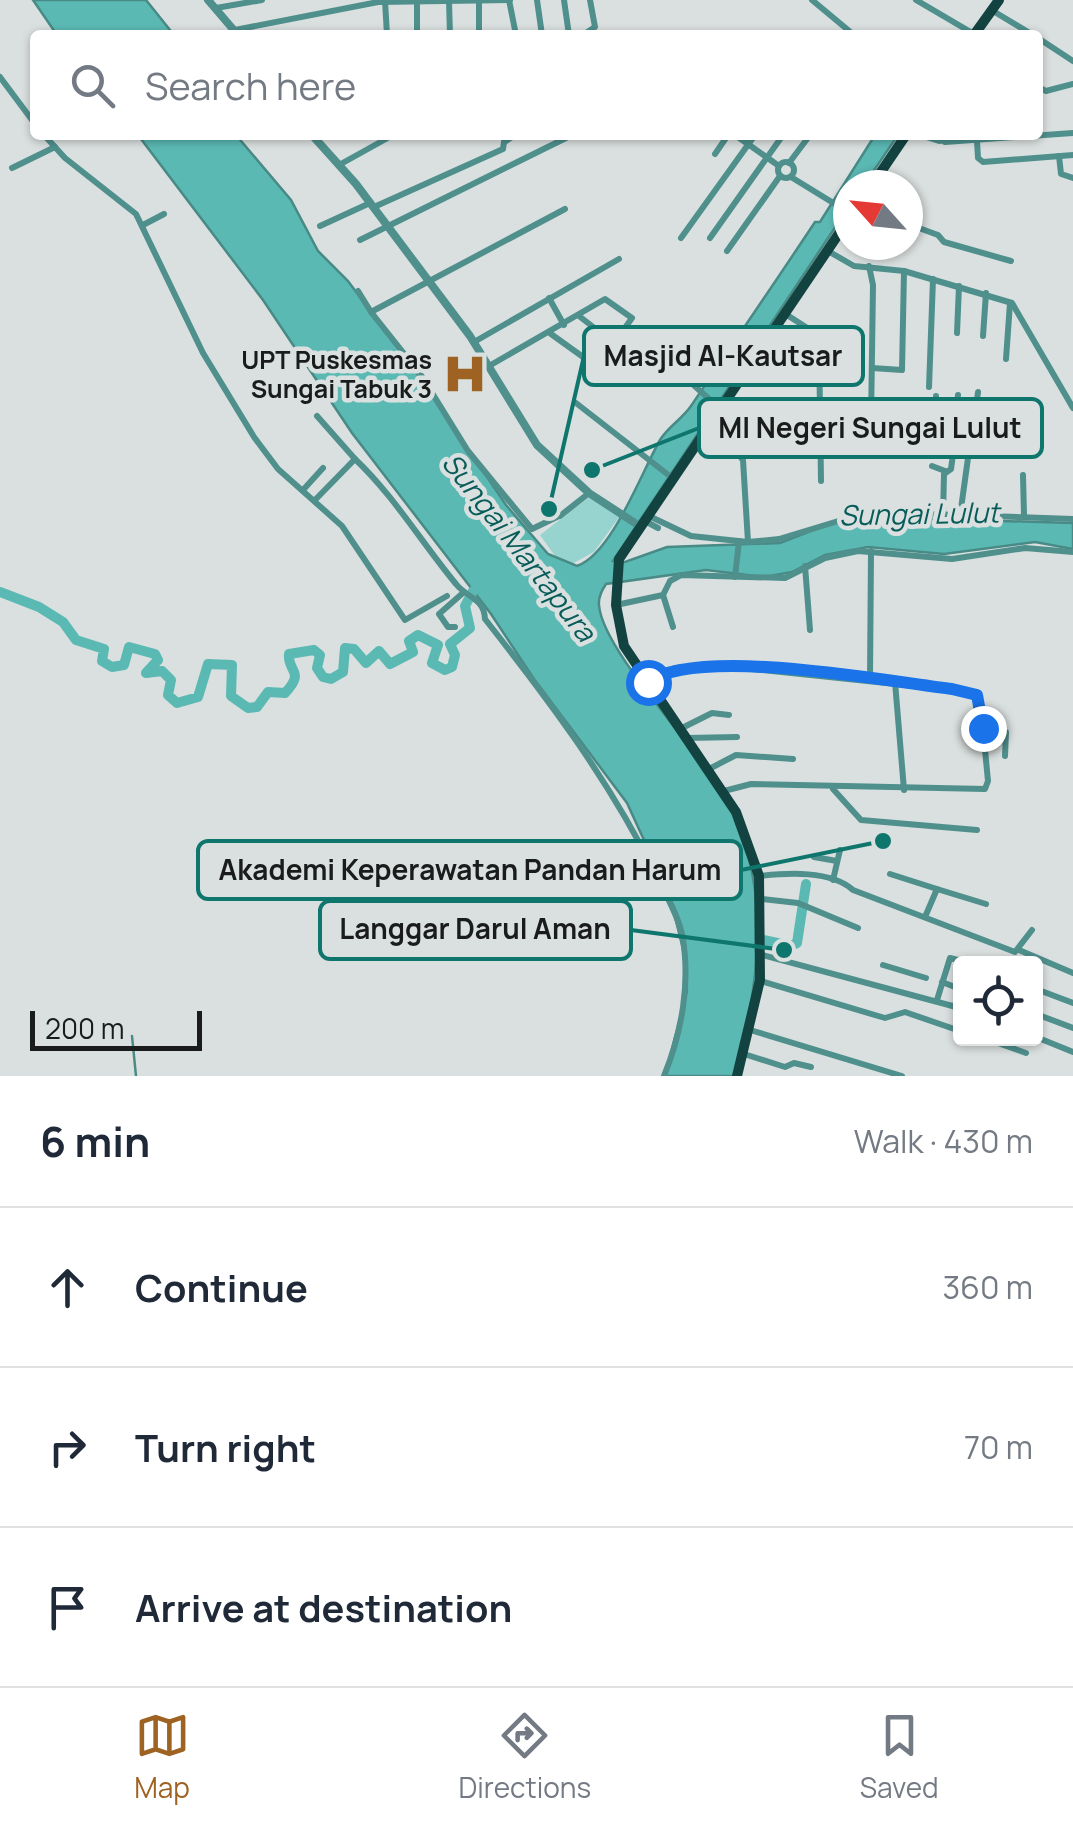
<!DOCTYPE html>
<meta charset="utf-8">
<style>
:root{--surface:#fff;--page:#f6f6f7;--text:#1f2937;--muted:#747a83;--line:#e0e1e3;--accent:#9e6323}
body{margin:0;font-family:Manrope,sans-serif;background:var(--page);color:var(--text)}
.controls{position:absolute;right:30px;bottom:30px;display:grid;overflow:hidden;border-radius:10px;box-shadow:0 2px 8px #0004}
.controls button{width:90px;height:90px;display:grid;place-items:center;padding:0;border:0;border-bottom:2px solid var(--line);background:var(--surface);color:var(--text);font:50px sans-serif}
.compass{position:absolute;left:833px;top:170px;width:90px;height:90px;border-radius:50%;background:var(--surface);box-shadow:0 2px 8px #0004;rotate:297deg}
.scale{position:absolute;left:30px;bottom:25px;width:172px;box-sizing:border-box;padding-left:10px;border:5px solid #1a1c1c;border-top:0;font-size:28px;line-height:35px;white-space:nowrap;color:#1a1c1c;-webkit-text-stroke:8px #dae0df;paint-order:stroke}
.stop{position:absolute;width:30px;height:30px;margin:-22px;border:8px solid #1a73e8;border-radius:50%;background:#fff}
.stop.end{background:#1a73e8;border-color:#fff;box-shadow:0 2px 10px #0008}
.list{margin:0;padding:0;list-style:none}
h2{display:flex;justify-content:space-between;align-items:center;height:130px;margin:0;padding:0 40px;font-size:42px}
h2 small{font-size:32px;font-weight:400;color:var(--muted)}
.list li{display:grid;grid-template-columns:65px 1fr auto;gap:30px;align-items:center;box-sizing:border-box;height:160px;padding:0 40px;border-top:2px solid var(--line)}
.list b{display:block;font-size:38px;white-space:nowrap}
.list em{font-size:32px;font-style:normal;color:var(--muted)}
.icon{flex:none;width:55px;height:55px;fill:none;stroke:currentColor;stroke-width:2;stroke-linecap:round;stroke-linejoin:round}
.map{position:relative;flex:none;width:1073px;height:1076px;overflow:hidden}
.search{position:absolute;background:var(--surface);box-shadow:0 2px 8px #0004;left:30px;right:30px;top:30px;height:110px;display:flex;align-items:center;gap:25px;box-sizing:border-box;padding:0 35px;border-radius:10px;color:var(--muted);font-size:38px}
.sheet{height:610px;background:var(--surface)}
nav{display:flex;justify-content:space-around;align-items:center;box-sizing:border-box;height:140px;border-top:2px solid var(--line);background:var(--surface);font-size:28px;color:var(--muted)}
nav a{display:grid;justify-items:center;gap:5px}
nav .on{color:var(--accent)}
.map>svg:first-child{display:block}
</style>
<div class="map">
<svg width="1073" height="1076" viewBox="0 0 1073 1076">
<rect width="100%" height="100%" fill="#dae0df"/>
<polygon fill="#97d4d0" points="589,497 620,516 594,552 570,565 555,556 540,535"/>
<g fill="#5bb9b4" stroke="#488a86" stroke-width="2.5">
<polygon points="33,0 146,0 174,35 57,35"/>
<path d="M138 135H236L291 200 318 251 348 281 418 375 506 505 548 554 577 566C612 554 642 471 660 440 668 427 682 419 691 406 732 345 774 284 815 222H820L875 135H898L864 185H848V208L613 561 625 562 667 547 780 543 839 520 866 517 1073 523V549L1035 542 944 554 868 547 825 555 792 572 764 577 706 570 606 584C602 590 598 597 599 605 602 649 694 745 720 788 774 878 761 979 735 1076H665L687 991 684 953 670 897 627 803 534 679 491 614 352 433 263 300Z"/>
</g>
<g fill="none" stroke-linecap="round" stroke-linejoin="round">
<polyline stroke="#488a86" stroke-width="2.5" points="132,1036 136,1076"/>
<g stroke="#5bb9b4" stroke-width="10">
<path d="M0 592 39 607 63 622 76 640 104 649 102 661 112 667 124 665 129 647 155 654 158 660 146 673 162 671 171 680 168 695 177 703 198 697 208 664 232 665 231 696 248 708 257 707 268 692 285 693C306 671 287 672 289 654L314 650 320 655 317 668 323 677 331 679 343 672 345 648 354 649 366 663 379 651 390 664 413 652 409 641 418 635 438 645 432 663 445 670 452 667 455 655 450 644 470 628 465 606 473 591"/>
<polyline points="755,938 791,946 797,943 806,884"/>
</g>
<g stroke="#4f908d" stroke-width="6">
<polyline points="417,0 417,35"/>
<polyline points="509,0 516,35"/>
<polyline points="537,0 542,35"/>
<polyline points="564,0 569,35"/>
<polyline points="812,0 854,35"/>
<polyline points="916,0 974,34"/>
<polyline points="385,1 387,35"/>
<polyline points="449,1 450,35"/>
<polyline points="216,8 262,0"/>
<polyline points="993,11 1033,35"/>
<polyline points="235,30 378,2 510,0"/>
<polyline points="479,35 479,2"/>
<polyline points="583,35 595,27 590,0"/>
<polyline points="1038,38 1073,61"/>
<polyline points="0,77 35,124"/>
<polyline points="1038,87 1046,91 1073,84"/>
<polyline points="44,135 65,158 136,214 203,353 254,437 278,469 342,526 405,620 447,596"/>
<polyline points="735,135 779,166"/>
<polyline points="920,135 939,141"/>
<polyline points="931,135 945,142 1073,133"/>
<polyline points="506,141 515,135"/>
<polyline points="977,141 978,158 983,162 1073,155"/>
<polyline points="715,154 728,135"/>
<polyline points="1059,156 1061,174 1073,178"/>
<circle cx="786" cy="170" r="8"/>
<polyline points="789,163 810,135"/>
<polyline points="339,165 393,135"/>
<polyline points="12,168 55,147"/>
<polyline points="791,177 848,212"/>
<polyline points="374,207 503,149 505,135"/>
<polyline points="908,224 938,235 944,242 1011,261"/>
<polyline points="143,225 164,214"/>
<polyline points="320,226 370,203"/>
<polyline points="681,238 755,135"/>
<polyline points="710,238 783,135"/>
<polyline points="360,240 572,135"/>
<polyline points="727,251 780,176"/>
<polyline points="828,251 854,266 904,271 1012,303 1073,408"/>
<polyline points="869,266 873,285 871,422"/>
<polyline points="358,291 371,312 565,209"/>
<polyline points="549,298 564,325"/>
<polyline points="371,312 421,375 468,451 532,529 561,515"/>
<polyline points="784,313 815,333 819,342 821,481"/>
<polyline points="579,316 615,344"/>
<polyline points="634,331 719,408"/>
<polyline points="957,333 959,286"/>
<polyline points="983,336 986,293"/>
<polyline points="474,342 619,259"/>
<polyline points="1006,359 1010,303"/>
<polyline points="489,366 605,299 632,318 597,367 551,334"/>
<polyline points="872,368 902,370 904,271"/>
<polyline points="929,387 933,279"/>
<polyline points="958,395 955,426 972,429 960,516"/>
<polyline points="936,396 936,427 957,428"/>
<polyline points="576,403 671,477"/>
<polyline points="712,422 743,460 748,542"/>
<polyline points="972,429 978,429 981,417 976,409 978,392"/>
<polyline points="978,429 982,431 981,447"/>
<path d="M355 459C394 496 422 543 456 584 467 598 484 598 485 619 548 699 609 780 654 871 664 892 677 912 682 934 691 981 682 1032 664 1076"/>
<polyline points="932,466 945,471"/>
<polyline points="1023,475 1024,515"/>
<polyline points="303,490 323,468"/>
<polyline points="315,500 355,459 317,416"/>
<polyline points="560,516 589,493"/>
<polyline points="649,516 691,536 748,542 779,539 868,512 1073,519"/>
<polyline points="943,516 944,474 951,469 954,447"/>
<polyline points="643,520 658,528"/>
<polyline points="805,566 810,630"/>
<polyline points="735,577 739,541"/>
<polyline points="616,605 663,595"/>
<polyline points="455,627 448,627 439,614 464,592"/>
<polyline points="673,627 663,595 670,581 681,575 785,578 825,558 858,551 952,559 1025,548 1073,552"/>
<polyline points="870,679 871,551"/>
<polyline points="647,682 675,668 714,665 972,692 979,698 983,728 1006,732 1005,756"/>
<polyline points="895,682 904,790"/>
<polyline points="680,729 712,713 729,715"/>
<polyline points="687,738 737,737"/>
<polyline points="709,769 736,755 793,759"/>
<polyline points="833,789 861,820 977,830"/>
<polyline points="724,791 751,784 985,789 988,781 983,729"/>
<polyline points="814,857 837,861"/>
<polyline points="890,874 937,889"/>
<path d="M759 876C787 873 831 870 853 890L1015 952 1032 930"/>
<polyline points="833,880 840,850"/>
<polyline points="762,899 798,903 858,928"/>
<polyline points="925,917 937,889 986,904"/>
<polyline points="1019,950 1073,973"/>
<polyline points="762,955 960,1008"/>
<polyline points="883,965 926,978"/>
<polyline points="761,981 885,1018 905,1012 960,1031"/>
<polyline points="942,982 960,989"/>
<polyline points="1036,989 1073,1003"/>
<polyline points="937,1000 950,958 973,964"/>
<polyline points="1036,1014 1073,1028"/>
<polyline points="750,1030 902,1076"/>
<polyline points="1036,1037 1073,1052"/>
<polyline points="984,1038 1026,1053"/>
<polyline points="744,1054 785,1067 794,1063 811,1067"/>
</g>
<g stroke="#4f908d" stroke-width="8">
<polyline points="208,0 238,35"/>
<polyline points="312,135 356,184 470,336 537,445 589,493 638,525"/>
</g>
<g stroke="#134341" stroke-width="10">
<polyline points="974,35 999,0"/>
<polyline points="872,185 906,135"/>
<polyline points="737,1076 760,980 759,876 736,812 624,646 616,605 619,559 848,220"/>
</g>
</g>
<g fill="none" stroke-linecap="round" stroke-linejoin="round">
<path stroke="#1a73e8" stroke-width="12" d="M648 682C698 646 886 681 952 689L977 695 983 728"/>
</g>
<defs>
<g id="hospital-bare" transform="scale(3.45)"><path d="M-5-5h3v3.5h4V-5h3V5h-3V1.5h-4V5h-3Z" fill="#9e6323" stroke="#dae0df" stroke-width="2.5" paint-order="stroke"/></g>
</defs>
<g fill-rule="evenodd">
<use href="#hospital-bare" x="465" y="374"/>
</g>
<g text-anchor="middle" stroke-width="9" stroke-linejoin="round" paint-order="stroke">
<g font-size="25" font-weight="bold" fill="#1a1c1c" stroke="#dae0df" text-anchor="end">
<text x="432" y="369">UPT Puskesmas<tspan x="432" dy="29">Sungai Tabuk 3</tspan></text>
</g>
<g font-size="28" font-style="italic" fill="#075c59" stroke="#dae0df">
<text transform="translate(919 514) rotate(-1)" y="10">Sungai Lulut</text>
<text transform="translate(519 547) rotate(52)" y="10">Sungai Martapura</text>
</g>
</g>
<path fill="none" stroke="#0f766e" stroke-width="4" d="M549 509L584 356M592 470L699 428M883 841L741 870M784 950L631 930"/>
<g fill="#0f766e" stroke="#dae0df" stroke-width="4">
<circle cx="549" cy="509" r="10"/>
<circle cx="592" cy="470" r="10"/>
<circle cx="883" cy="841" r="10"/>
<circle cx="784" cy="950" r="10"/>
</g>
<g fill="#dae0df" stroke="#0f766e" stroke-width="4">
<rect x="584" y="327" width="279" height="58" rx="10"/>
<rect x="699" y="399" width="343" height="58" rx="10"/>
<rect x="198" y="841" width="543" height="58" rx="10"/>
<rect x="320" y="901" width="311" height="58" rx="10"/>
</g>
<g font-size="28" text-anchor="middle" font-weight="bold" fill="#1a1c1c">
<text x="723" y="366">Masjid Al-Kautsar</text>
<text x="870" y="438">MI Negeri Sungai Lulut</text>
<text x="470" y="880">Akademi Keperawatan Pandan Harum</text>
<text x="475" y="939">Langgar Darul Aman</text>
</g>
</svg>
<div class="controls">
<button><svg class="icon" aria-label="locate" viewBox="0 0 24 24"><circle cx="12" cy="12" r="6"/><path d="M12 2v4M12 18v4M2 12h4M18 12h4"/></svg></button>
</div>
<svg class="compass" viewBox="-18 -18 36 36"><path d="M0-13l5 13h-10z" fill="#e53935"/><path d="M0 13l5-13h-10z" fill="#747a83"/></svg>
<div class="scale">200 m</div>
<div class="stop" style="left:648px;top:682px"></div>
<div class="stop end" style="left:983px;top:728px"></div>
<div class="search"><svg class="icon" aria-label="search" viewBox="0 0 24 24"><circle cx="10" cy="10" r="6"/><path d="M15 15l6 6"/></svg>Search here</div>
</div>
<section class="sheet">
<h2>6 min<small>Walk · 430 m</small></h2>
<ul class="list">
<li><svg class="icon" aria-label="ahead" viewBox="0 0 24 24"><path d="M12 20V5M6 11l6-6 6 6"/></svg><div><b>Continue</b></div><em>360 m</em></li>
<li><svg class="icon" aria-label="right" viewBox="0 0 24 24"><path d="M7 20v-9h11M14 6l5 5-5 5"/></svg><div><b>Turn right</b></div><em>70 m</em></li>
<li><svg class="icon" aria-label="arrive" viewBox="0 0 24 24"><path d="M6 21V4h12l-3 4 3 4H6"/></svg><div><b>Arrive at destination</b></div></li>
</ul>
</section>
<nav>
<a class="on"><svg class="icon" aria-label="map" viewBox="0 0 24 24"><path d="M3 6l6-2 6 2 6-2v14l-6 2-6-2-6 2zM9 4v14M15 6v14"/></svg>Map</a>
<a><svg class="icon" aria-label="directions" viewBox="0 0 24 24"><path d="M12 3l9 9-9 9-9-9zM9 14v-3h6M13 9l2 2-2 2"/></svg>Directions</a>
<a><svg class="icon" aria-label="saved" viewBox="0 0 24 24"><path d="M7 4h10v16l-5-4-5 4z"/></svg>Saved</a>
</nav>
